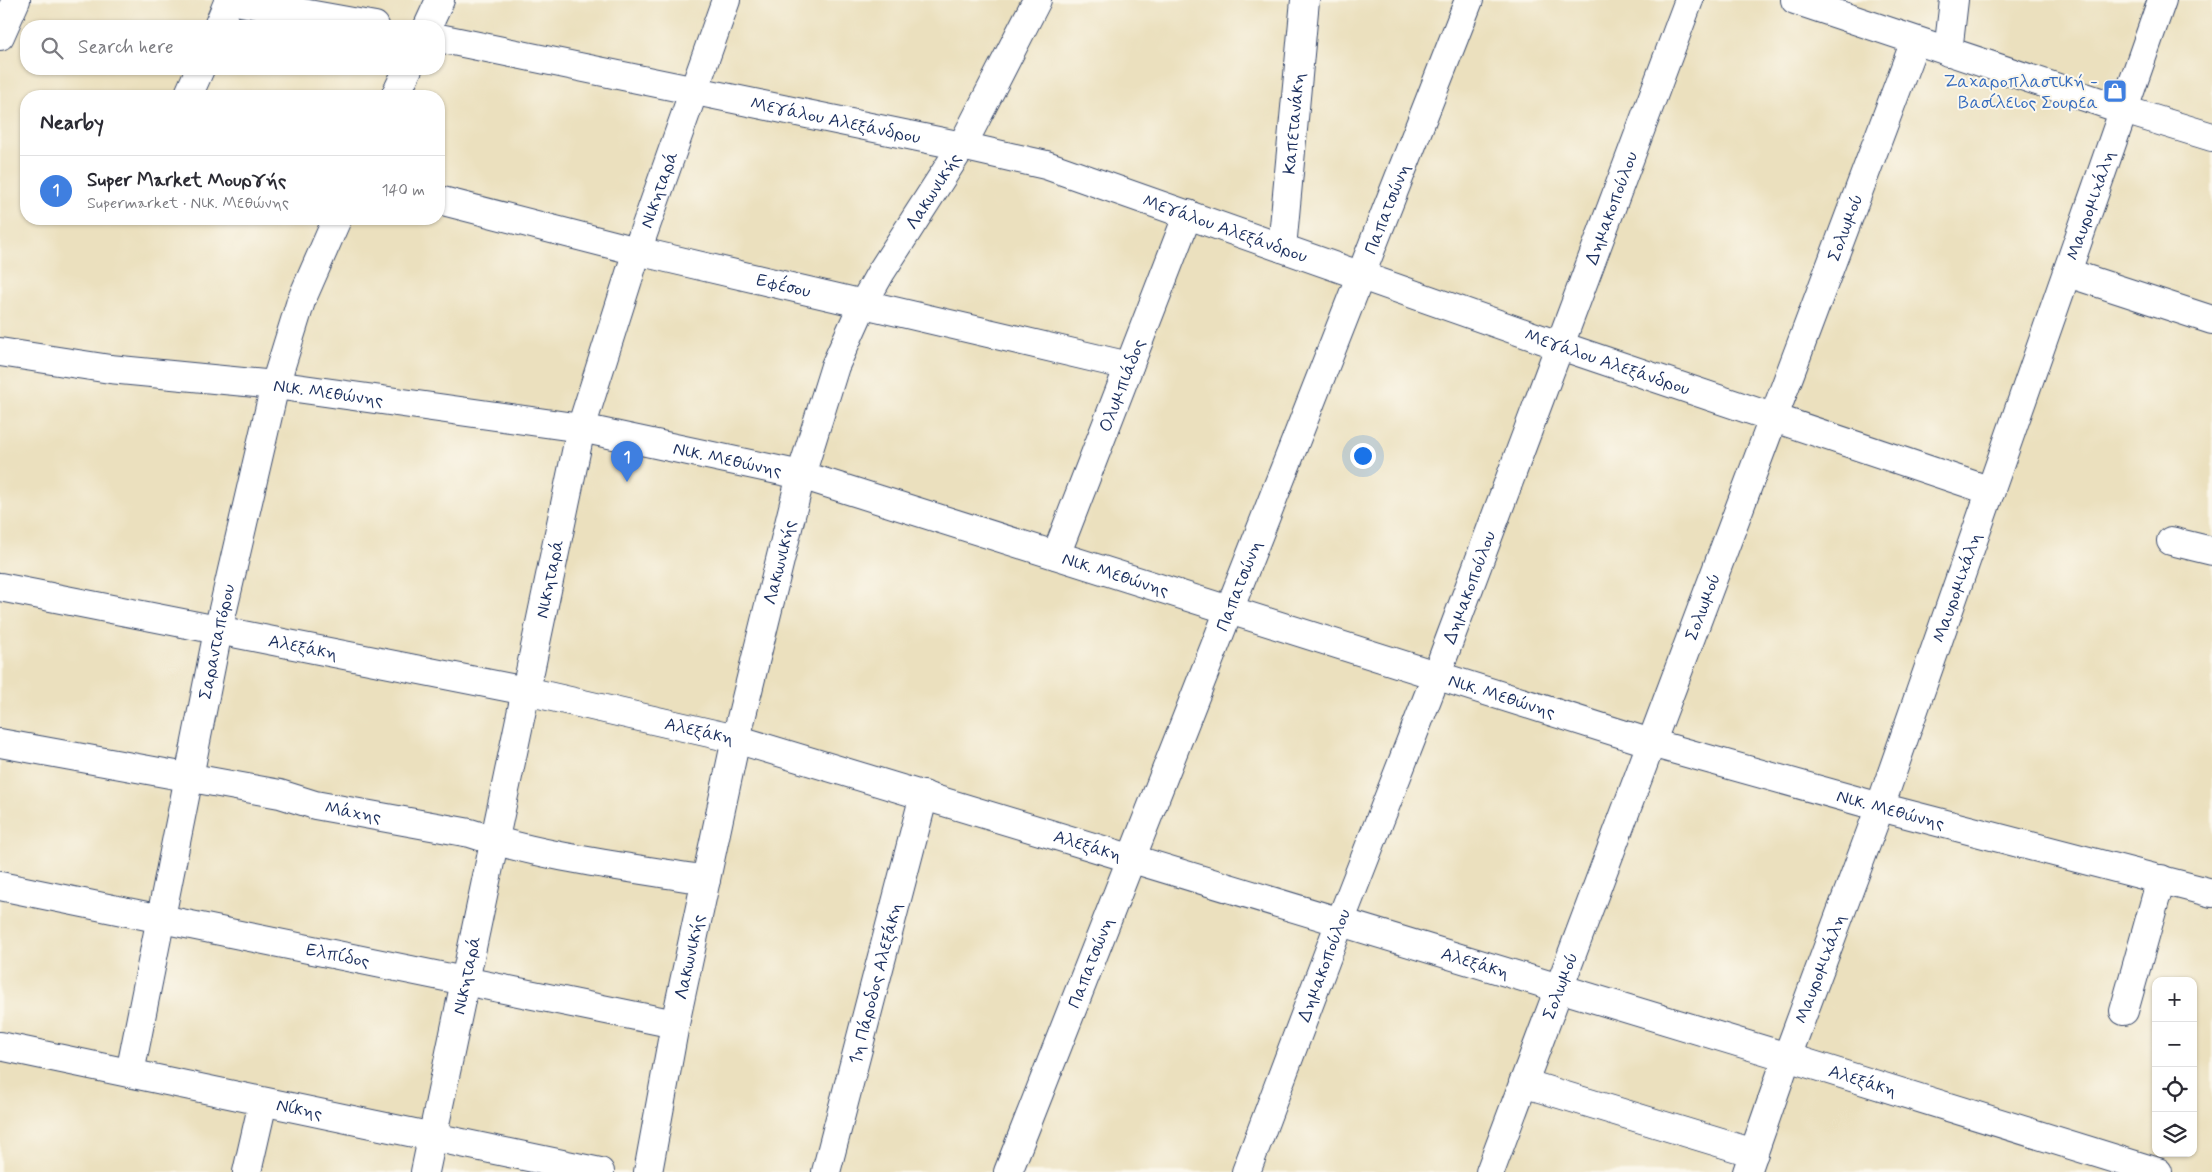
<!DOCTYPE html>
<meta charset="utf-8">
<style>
:root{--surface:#fff;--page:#f7f7f7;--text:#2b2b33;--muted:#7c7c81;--line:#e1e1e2;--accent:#d93025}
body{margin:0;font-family:Mynerve,sans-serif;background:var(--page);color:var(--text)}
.controls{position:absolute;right:15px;bottom:15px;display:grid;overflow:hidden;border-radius:10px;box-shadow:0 1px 4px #0004}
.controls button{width:45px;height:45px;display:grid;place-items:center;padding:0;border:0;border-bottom:1px solid var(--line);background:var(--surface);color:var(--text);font:25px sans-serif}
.you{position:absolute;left:1362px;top:455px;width:18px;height:18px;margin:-12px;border:4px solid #fff;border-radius:50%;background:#1a73e8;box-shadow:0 0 0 8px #1a73e833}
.badge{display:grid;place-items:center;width:32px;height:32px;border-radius:50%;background:var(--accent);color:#fff;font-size:16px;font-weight:700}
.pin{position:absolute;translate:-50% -41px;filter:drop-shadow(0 1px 2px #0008)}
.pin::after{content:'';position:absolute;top:26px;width:18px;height:15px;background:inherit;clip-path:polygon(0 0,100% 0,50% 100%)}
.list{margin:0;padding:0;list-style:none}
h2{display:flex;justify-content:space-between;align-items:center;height:65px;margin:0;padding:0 20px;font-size:21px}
h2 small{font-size:16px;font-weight:400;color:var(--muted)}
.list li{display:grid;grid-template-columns:32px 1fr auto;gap:15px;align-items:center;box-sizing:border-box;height:70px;padding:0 20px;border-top:1px solid var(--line)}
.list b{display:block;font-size:19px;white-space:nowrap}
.list p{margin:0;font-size:16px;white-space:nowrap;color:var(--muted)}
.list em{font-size:16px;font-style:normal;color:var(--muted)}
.icon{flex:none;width:28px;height:28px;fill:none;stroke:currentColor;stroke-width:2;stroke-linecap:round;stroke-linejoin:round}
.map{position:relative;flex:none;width:2212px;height:1172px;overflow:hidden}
.search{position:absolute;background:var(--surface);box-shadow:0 1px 4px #0004;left:20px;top:20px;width:425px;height:55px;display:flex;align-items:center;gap:12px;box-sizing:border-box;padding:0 18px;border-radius:20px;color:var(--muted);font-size:19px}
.panel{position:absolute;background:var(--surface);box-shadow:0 1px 4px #0004;left:20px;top:90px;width:425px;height:135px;border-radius:20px}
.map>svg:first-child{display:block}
</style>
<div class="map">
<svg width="2212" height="1172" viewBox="0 0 2212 1172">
<rect width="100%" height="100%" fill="#fbf7ec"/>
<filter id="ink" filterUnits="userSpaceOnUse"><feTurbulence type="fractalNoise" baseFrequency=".02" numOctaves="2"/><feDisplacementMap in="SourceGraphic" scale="10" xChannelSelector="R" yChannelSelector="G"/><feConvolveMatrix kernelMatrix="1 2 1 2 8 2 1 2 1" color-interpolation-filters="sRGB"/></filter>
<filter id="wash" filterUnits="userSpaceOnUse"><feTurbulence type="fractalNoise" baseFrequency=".0096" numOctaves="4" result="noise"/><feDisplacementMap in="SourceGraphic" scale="20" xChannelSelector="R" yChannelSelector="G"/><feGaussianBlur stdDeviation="1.12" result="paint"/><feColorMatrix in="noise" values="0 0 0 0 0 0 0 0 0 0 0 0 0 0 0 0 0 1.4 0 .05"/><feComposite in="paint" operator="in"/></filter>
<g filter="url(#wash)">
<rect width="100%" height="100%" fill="#ebe0be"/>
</g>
<g filter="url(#ink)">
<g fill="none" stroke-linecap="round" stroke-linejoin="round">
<g stroke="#3a4a6c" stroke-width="30">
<g id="minor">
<polyline points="230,0 375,26"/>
<polyline points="218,26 229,0"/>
<polyline points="428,26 440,0"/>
<polyline points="0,36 16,0"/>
<path id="s1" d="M439 38 962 146 1046 165 1558 345 1991 491"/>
<polyline points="1948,52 1954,0"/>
<polyline points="188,96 200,69"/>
<polyline points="395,96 408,69"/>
<path id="s2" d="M439 200 637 251 1129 366"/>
<path id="s3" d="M1282 248 1305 0"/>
<polyline points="2068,273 2212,320"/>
<path id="s4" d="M0 352 110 369 275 385 581 428 801 475 1651 743 1880 807 2212 893"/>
<polyline points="2171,541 2212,551"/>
<path id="s5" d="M1056 555 1188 214"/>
<path id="s6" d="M0 587 526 691 736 739 1787 1057 2158 1172"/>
<path id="s7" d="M0 743 280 794 315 805 470 833C546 858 627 867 706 880"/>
<path id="s8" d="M0 886 675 1024"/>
<polyline points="2124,1011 2161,879"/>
<path id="s9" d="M0 1046 600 1172"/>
<path id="s10" d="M130 1073 218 631 275 385 301 301 337 219"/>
<polyline points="1523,1083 1754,1153"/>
<polyline points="247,1172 263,1102"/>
<path id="s11" d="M425 1172 581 428 637 251 726 0"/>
<path id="s12" d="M826 1172 924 795"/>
<path id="s13" d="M1008 1172 1469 0"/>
<path id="s14" d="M1246 1172 1340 922 1436 676 1689 0"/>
<path id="s15" d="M1490 1172 1915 41"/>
</g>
</g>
<g stroke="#3a4a6c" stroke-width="30">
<g id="major">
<polyline points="1795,0 2124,110 2212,137"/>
<path id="s16" d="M648 1172 675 1024 736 739 801 475 835 366 863 304 881 272 962 146 1037 0"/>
<path id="s17" d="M1747 1172 1787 1057 1880 807 2162 0"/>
</g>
</g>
<use href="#minor" stroke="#fff" stroke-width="28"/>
<use href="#major" stroke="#fff" stroke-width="28"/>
</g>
</g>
<defs>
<g id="shop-square" transform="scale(1.25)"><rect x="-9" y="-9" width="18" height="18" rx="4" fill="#3f7fe0" stroke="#fbf7ec"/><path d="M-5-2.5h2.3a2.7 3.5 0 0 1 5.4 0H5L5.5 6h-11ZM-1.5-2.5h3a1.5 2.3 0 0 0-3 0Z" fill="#fff"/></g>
</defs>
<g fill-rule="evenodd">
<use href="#shop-square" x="2115" y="91"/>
</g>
<g text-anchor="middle" stroke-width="4" stroke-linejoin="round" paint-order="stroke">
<g font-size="18" fill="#366cbe" stroke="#fbf7ec" text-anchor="end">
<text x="2098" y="87">Ζαχαροπλαστική -<tspan x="2098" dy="21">Βασίλειος Σουρεα</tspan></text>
</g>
<g font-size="18" fill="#1b2f5e" stroke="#fbf7ec">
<text dy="6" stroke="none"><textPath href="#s1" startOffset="405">Μεγάλου Αλεξάνδρου</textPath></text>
<text dy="6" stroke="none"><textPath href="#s3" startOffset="125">Καπετανάκη</textPath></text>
<text dy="6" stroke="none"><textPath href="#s11" startOffset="1011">Νικηταρά</textPath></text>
<text dy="6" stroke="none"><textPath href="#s16" startOffset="1029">Λακωνικής</textPath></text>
<text dy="6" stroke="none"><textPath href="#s17" startOffset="1026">Μαυρομιχάλη</textPath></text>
<text dy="6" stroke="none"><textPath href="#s14" startOffset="1031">Δημακοπούλου</textPath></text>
<text dy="6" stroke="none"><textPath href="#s13" startOffset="1035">Παπατσώνη</textPath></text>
<text dy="6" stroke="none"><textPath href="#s15" startOffset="1009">Σολωμού</textPath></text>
<text dy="6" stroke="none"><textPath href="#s1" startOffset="810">Μεγάλου Αλεξάνδρου</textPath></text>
<text dy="6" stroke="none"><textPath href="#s2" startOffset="355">Εφέσου</textPath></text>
<text dy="6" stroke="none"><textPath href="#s1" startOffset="1215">Μεγάλου Αλεξάνδρου</textPath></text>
<text dy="6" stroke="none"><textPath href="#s5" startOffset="182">Ολυμπιάδος</textPath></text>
<text dy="6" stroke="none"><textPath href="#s4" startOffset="331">Νικ. Μεθώνης</textPath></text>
<text dy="6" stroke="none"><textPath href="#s4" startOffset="736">Νικ. Μεθώνης</textPath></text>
<text dy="6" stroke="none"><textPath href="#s16" startOffset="624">Λακωνικής</textPath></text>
<text dy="6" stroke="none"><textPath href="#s4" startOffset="1141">Νικ. Μεθώνης</textPath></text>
<text dy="6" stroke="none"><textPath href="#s11" startOffset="606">Νικηταρά</textPath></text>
<text dy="6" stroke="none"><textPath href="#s13" startOffset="630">Παπατσώνη</textPath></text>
<text dy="6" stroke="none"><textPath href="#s14" startOffset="626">Δημακοπούλου</textPath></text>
<text dy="6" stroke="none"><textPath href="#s17" startOffset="621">Μαυρομιχάλη</textPath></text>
<text dy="6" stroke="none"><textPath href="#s15" startOffset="604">Σολωμού</textPath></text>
<text dy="6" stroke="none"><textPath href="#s10" startOffset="440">Σαρανταπόρου</textPath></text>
<text dy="6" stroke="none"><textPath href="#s6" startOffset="309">Αλεξάκη</textPath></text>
<text dy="6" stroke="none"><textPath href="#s4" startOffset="1546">Νικ. Μεθώνης</textPath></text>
<text dy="6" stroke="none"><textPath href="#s6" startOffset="714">Αλεξάκη</textPath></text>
<text dy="6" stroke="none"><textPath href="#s4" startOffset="1951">Νικ. Μεθώνης</textPath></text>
<text dy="6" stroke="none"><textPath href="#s7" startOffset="360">Μάχης</textPath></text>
<text dy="6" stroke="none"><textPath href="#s6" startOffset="1119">Αλεξάκη</textPath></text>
<text dy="6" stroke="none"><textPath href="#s8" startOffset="345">Ελπίδος</textPath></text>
<text dy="6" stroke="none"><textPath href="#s16" startOffset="219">Λακωνικής</textPath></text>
<text dy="6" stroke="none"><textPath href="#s13" startOffset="225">Παπατσώνη</textPath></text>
<text dy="6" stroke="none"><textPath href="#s6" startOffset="1524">Αλεξάκη</textPath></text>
<text dy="6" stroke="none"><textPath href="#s14" startOffset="221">Δημακοπούλου</textPath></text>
<text dy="6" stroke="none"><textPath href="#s17" startOffset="216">Μαυρομιχάλη</textPath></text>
<text dy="6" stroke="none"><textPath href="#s11" startOffset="201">Νικηταρά</textPath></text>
<text dy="6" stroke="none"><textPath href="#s12" startOffset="195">1η Πάροδος Αλεξάκη</textPath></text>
<text dy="6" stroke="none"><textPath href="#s15" startOffset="199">Σολωμού</textPath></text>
<text dy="6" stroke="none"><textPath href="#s6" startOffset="1929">Αλεξάκη</textPath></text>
<text dy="6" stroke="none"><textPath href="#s9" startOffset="306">Νίκης</textPath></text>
</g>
</g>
</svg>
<div class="controls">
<button>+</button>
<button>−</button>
<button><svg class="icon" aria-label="locate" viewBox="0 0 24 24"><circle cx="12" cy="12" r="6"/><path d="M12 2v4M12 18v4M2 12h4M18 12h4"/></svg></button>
<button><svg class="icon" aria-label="layers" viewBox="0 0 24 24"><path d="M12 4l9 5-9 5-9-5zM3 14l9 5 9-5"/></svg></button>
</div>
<div class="you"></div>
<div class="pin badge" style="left:627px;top:482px;background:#3f7fe0">1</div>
<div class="search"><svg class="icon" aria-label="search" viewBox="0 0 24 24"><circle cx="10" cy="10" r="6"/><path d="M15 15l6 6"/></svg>Search here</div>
<section class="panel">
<h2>Nearby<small></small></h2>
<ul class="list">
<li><span class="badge" style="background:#3f7fe0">1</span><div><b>Super Market Μουργής</b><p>Supermarket · Νικ. Μεθώνης</p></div><em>140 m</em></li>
</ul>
</section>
</div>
